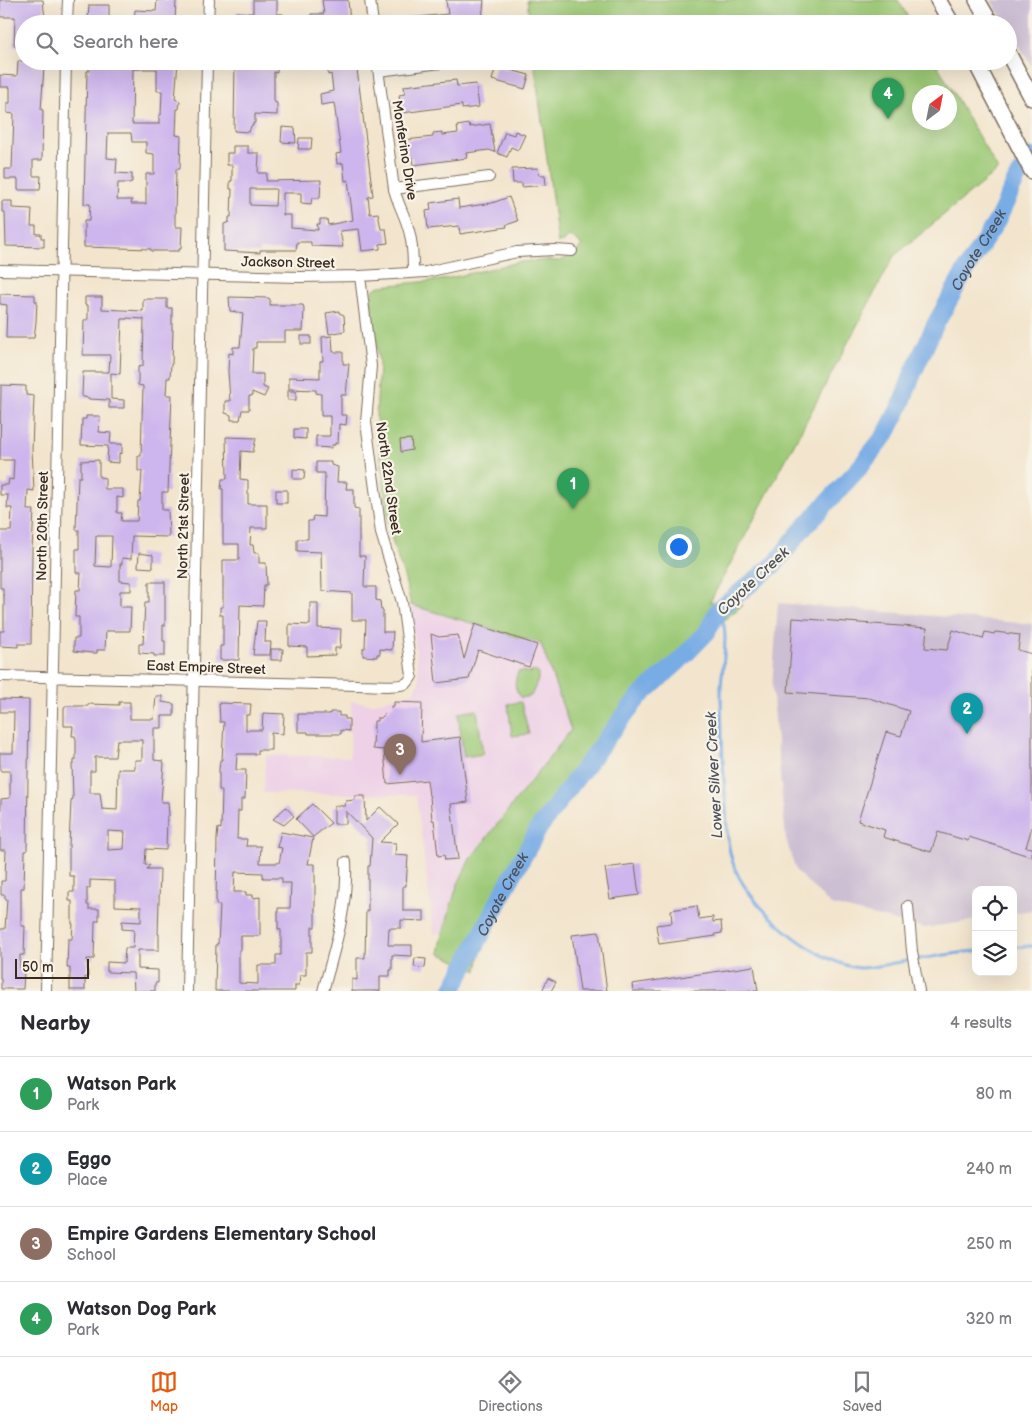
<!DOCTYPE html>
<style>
:root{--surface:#fff;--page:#f2f2f3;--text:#2b2b33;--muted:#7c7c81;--line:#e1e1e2;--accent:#ea580c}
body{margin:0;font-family:"Balsamiq Sans",sans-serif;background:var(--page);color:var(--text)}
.controls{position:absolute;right:15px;bottom:15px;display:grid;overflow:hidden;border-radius:10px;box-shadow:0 5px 20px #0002}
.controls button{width:45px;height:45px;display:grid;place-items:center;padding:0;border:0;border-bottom:1px solid var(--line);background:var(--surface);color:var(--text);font:25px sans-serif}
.compass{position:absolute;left:912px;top:85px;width:45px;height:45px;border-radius:50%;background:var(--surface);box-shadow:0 5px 20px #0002;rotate:32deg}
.scale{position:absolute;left:15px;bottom:12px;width:74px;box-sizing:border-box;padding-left:5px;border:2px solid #3b2a1e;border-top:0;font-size:14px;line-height:18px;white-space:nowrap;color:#3b2a1e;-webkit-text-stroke:4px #f7f3e8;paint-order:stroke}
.you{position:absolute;left:678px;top:546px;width:18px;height:18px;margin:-12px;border:4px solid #fff;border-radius:50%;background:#1a73e8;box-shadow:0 0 0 8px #1a73e833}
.badge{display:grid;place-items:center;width:32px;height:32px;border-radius:50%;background:var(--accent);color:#fff;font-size:16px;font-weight:700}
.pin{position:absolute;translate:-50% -41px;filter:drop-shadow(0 1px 2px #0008)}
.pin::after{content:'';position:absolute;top:26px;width:18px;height:15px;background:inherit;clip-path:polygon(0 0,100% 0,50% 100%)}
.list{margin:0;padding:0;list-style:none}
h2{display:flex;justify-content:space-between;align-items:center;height:65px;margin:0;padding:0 20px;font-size:21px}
h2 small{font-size:16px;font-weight:400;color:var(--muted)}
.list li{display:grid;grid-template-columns:32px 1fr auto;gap:15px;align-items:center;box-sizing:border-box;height:75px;padding:0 20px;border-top:1px solid var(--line)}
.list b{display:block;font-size:19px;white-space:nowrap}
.list p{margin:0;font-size:16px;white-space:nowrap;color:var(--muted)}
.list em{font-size:16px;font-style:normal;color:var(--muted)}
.icon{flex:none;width:28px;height:28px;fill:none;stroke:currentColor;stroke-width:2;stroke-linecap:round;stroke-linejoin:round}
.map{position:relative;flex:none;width:1032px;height:991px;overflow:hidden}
.search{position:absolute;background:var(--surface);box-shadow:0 5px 20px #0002;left:15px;right:15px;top:15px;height:55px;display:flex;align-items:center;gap:12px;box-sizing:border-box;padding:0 18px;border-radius:28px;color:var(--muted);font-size:19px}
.sheet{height:365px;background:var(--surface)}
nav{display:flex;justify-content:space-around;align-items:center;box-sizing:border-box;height:70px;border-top:1px solid var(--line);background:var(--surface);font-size:14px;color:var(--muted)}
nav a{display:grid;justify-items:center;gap:2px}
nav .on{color:var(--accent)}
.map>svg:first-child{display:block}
</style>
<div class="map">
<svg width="1032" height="991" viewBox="0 0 1032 991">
<rect width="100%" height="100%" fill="#f7f3e8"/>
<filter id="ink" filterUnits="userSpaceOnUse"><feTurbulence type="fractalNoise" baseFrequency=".02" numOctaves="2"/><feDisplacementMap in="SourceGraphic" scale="10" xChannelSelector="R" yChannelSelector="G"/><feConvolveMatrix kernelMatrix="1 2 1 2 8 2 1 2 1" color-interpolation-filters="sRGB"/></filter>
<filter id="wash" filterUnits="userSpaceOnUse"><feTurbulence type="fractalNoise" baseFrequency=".0096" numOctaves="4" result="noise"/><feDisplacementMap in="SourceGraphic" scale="20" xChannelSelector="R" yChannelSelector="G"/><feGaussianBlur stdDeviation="1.12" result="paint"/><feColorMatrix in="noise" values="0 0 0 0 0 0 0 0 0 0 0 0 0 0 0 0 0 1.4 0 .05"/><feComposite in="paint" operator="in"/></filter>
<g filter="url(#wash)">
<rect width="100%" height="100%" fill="#f3e5cd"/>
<polygon fill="#eed0e7" points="411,605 542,644 571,730 487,837 457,886 443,933 434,934 416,795 263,793 266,755 350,757 351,701 372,704 414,692 419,680"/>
<g fill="#ccbed3">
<polygon points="991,0 1032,0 1032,66 1008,28 1008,24 1005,24"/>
<polygon points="778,603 1032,624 1032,910 1013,913 1013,890 976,890 976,920 924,928 831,905 796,871 786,839 772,687"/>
</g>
<g fill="#9cc976" stroke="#6c7a4a" fill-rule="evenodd">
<polygon points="527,0 898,0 912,24 530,24"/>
<path d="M534 61H935L998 170 894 256 710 602 743 605 703 636 614 732 523 860 485 927 477 971 439 953 443 933 457 886 470 859 571 730 541 644 411 605 404 576 393 544 388 520 376 418 379 364 371 298 374 289 380 286 441 280 519 262 546 260 560 261 575 254 582 245 569 236 564 242 558 243ZM920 92H950V122H920Z"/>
<path d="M522 671 529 673 535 671 538 673V680L531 696 521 698C514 688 514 683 518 672Z"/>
<polygon points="521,702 529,734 512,736 508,704"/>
<polygon points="477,710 483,754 464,757 458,713"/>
</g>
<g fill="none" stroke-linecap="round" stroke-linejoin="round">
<g stroke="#78ace5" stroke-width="3">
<path d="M718 610C731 626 722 667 721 687 721 728 723 767 726 808 727 832 727 855 739 877 752 901 776 924 798 940 815 952 839 966 860 968 871 968 883 965 894 963 921 959 948 954 976 951"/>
<polyline points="1013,947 1032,946"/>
</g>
<path stroke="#78ace5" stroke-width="18" id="s1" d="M452 991 505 889 539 828 608 736 639 697 678 662 707 632 718 610 776 563 799 533 860 467 886 434 900 407 913 373 935 325 967 268 998 219 1018 176 1032 157"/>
</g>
<g id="blocks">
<g fill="#cdb5ed" fill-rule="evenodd">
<polygon points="0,0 43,0 45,19 36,19 36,24 24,24 24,46 14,46 15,17 0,17"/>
<polygon points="157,0 176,0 175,24 134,22 135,10 156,11"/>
<polygon points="253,0 277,0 277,14 283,14 284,24 236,24 236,12 253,13"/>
<polygon points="322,0 348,0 350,22 343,24 311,22 311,14 324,14"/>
<polygon points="446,0 484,0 482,19 468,21 468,24 408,24 408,18 448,14"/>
<polygon points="89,5 109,5 109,24 91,24 92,19 88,19"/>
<polygon points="505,14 511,24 489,24"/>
<polygon points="18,61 34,61 34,66 44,67 41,110 43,110 42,160 33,160 33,176 41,176 40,190 18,190 18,179 5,179 5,169 12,169 14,114 7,113 7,103 10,103 10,87 0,87 0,75 17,76"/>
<path d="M89 61H178L175 99 180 101 179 109H177L176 135 181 136 180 169H176L175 217V227H182L181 249H179V251H151V249L84 247V221H89L90 204H84L87 71H89ZM133 69H157V91H162L161 115H159V124H132ZM108 133H131L132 142H146V153L154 154V174H146V204H131L132 200H117L118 183H130V182H132V174L116 173 117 159 107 158Z"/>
<polygon points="235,61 266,61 266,63 277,63 277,73 274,72 274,102 277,103 277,115 255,114 255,123 253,123 253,126 251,126 249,132 234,131"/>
<path d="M329 61H356L373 196 368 197 370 214 378 213 381 229H386L388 243 380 244V249L362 251 359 229 340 231 343 247 311 246V242H297L296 250H260V253L224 251V224L229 222V217H231L232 189H230V181H232V165H227V153H233V146H248V153H259L258 173H267L266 181 321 180 320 198H312L311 204 301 203V193H283V215H291V228L318 230 317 224H320V219H327L328 225 353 220 348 180 345 181 343 163 337 164 336 154 341 153 334 103 321 105 320 94 333 91 331 74 328 75V66L330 65ZM250 189H276L275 206 250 205Z"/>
<polygon points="496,66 529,75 525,89 492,80"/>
<polygon points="456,80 457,86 476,84 479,107 462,109 462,105 402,113 399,95 405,94 404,86"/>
<polygon points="469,124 470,127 490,124 495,152 489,150 466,153 467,158 413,165 412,157 408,157 405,140 433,137 433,133 442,132 442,135 458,133 457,126"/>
<polygon points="282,127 295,128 296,143 281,142"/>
<polygon points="515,131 525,135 518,150 511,147 507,157 497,153 505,132 514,135"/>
<polygon points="299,138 312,138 311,149 298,149"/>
<polygon points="538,168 539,175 545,175 546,185 522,187 522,183 513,183 512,169"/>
<polygon points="509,197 518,221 506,225 507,227 460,234 459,226 428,229 426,211 431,210 430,203 458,199 459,208 492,203"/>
<polygon points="2,201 12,201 12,208 32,209 31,226 36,226 36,234 41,234 41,238 44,238 44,247 6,246 5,212 2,212"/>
<polygon points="0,294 35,295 35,301 37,301 36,322 34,338 6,338 7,305 0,304"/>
<path d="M85 297H102V309L143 311V299H167V308H172V330H173L172 364H171L170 378H167L166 395H172L168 492H162V510H168L169 535 168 537 132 536 131 559 122 558V564H120V581L131 582V591H120V607H131L130 631H106L105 650H97V653H92L74 651V638H79V617H75L76 590H80L81 573H76V549H79V530H76L78 477H81V461L99 460V477L105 478V489H123V498L117 497V513H122L121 521H137L138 501H140L142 471H138V456H141L143 386 138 385V367L143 366 144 319 127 318V319H122L120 374 111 373V399L124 400V408H109V400L89 399V398L83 397 82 395 83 372H109L110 355H83L84 320H88V305H85ZM96 536H112L111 567 95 566Z"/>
<polygon points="229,297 268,298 270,299 270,305 303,305 304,308 303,331 285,331 285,342 256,342 256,348 253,348 252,374 263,374 263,387 268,389 264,397 252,392 252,396 249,396 249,410 242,410 240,420 231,420 231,415 225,413 225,401 230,401 228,371 229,353 233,354 233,347 240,347 243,313 230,311"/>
<polygon points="339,311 339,313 344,315 345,331 329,334 326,313"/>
<rect x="301" y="336" width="10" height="8"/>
<polygon points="332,336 333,352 343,352 343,364 349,364 346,395 341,395 341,415 347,415 346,425 339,424 338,443 335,443 335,445 332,445 331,448 316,447 316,436 330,436 330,416 321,416 321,394 316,393 316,390 289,389 289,377 320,378 320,361 323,361 322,337"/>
<polygon points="1,385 26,386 26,395 34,396 32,449 34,491 28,490 27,510 34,510 32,550 31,644 18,644 18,647 0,646 0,631 4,631 4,595 3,595 3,588 0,588 0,531 11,531 12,508 7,508 8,495 0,495 0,485 8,485 9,479 13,480 14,460 0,460"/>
<rect x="288" y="391" width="8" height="9"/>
<polygon points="86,416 100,416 99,432 111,433 110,444 122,444 122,454 119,453 119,463 107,462 108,446 81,445 82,419 86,419"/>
<polygon points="294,429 306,429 306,439 294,438"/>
<polygon points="226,437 256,438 253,452 241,451 240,479 248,480 248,504 267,504 267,528 251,528 250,545 253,545 254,553 259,553 259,563 266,563 267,585 264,585 263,606 240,605 239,660 220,660 220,646 223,646 223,615 220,615 220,607 223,607 223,560 239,560 239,544 223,544 223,489 221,489 222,479 227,479"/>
<polygon points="411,439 412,450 401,452 400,440"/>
<polygon points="316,462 331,462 331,465 338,467 337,482 347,482 346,489 354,489 354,508 359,509 359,556 365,556 364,586 366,587 376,587 376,600 380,601 381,610 383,610 383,632 393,632 392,650 380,649 380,654 377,654 377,657 363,656 363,648 365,648 366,620 352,620 352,593 322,591 321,552 297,551 297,539 308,539 308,521 312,521 313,516 324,517 325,473 316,473"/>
<polygon points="293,469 305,470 304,479 293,479"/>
<rect x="276" y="490" width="11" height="13"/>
<polygon points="139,553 153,555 153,568 138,567"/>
<polygon points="149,582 165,582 165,626 163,625 163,641 165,641 165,656 154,656 154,654 139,653 139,644 143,644 145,602 149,602"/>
<polygon points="310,603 318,603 318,628 341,629 340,648 335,648 335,655 307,656 307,647 289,646 289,624 310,625"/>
<polygon points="793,618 927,628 925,648 947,650 953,630 983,639 985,632 994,634 995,632 1020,635 1018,650 1032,654 1032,827 1026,847 1032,848 1032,857 969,837 968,841 938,832 931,852 883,837 885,830 858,821 886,732 901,736 909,711 869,698 788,692"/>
<polygon points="257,621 266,621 265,642 271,642 270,655 253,655"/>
<polygon points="475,624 537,645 529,667 478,650 469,679 436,683 431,634 439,637 458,635 464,659"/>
<polygon points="271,649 283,649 282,660 271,660"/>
<path d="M156 696H162V702L174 704V716H162V728H154V760L163 761 164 763 161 802H168L169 816H167L166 850 146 849 145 865H150L147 869H160L158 934H159V950H138V969L158 970V983H155V991H134L133 973 107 972V962L124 963 125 948H133L134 930 122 929V921L141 922V907L115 906V881L90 880V888H87V905H89V909H99V921H95L94 959H87L88 977H85V990H70V968H67L68 939H72L73 924H72V901H69V892H74V876H69V845L71 801 73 799 72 764H74V760H76V740L75 736H72L73 726H64V708L65 706H88V704L119 705V702H130V719H154ZM117 740H142V760H135V769H118L117 810 102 809 100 793H90V771H95V757H115ZM108 831 125 832 124 849 108 850Z"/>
<polygon points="0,699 29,700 27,851 25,851 24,888 21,888 21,926 25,926 24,955 20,955 20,971 24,971 23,989 1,989 1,979 0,979 0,929 5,929 7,899 5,899 5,895 1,895 1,881 5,881 6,850 0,850 1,799 10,798 10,771 0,771 0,753 13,753 14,712 0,712"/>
<polygon points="394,702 422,703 421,742 460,737 468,802 451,804 458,859 445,860 444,855 438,856 434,820 432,820 430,796 429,796 427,780 387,784 384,750 373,749 374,721 377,721 377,718 381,718 391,708 391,706 394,706"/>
<path d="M219 703 251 704 250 715H246V730H262L263 713 284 714 283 732V734L271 733V750H258V754H237L236 770H246L245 799H241V811H238L237 839H247L246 846H261L260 863H279L282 848 277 847 281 832 313 838 308 864H315V927H312V952H306V975H300L299 985H295V991H215L216 944H218L220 905H216V901L217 838 218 828 221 829 222 790H219V770L220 760H222L224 722H220ZM235 872 263 873V878H282V883H291L290 908H278V929L281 930V955H276V965H258V984L239 983V950H241V936H260V897L253 898V895H246V892H234Z"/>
<polygon points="330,712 339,712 339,716 345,716 345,719 349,719 349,731 341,730 341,734 308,734 308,732 298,732 298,714 330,714"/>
<polygon points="355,796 365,796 366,821 380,807 398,824 380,842 396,843 395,855 408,856 406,886 403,886 403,911 424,911 424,921 401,920 401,928 389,928 388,945 412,945 412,956 392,955 392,970 390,970 390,976 380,976 380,991 352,991 352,979 357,980 357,958 365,958 366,911 368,911 368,866 370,866 372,838 346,811 346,824 334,824 334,806 345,806 346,801 355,800"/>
<polygon points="312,804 331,823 313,837 296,819"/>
<polygon points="286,807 294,816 284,825 273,819"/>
<polygon points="635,864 639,895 610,899 605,868"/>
<polygon points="697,906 699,919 713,917 713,922 721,921 722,933 715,934 716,936 659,944 656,925 672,923 671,910"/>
<polygon points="599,932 607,991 580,991 572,935"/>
<polygon points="415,958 426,959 425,968 414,967"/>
<polygon points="754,966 758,991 633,991 632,984"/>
<polygon points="548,978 556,982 551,991 542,991"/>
</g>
</g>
</g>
<g filter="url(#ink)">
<use href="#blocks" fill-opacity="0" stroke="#7b6b5b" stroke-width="1"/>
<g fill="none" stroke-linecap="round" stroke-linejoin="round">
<g stroke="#7b6b5b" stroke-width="12">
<g id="minor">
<polyline points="370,0 373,24"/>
<polyline points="67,24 68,0"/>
<polyline points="208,24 209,0"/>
<path d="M377 61 394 189C398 205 407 219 410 235 413 247 413 260 413 272"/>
<polyline points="379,71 456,61"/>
<polyline points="394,189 489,177"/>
<polyline points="0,270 300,277 360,276 426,272 517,252 554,250 572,251"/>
<path d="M0 676 358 685C369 685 399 688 407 683 410 680 410 679 412 676L402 602 381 533 366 422 371 366 360 276"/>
<polyline points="908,906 912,951 919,991"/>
<polyline points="46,991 66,61"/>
<polyline points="187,991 207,61"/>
<path d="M323 991C335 948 348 907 346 862"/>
</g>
</g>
<g stroke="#7b6b5b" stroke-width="18">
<g id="highway">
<polyline points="938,0 952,24"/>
<polyline points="977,0 991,24"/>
<polyline points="1008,53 1032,98"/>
<polyline points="975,61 1032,171"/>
</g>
</g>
<use href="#minor" stroke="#fff" stroke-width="10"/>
<use href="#highway" stroke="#fff" stroke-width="15"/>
</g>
</g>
<g text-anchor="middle" stroke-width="4.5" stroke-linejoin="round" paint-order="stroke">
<g font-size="14" fill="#3b2a1e" stroke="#f7f3e8">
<text transform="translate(405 150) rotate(81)" y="5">Monferino Drive</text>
<text transform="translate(288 262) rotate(1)" y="5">Jackson Street</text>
<text transform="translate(389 478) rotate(82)" y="5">North 22nd Street</text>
<text transform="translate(42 526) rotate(-89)" y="5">North 20th Street</text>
<text transform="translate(183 526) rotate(-89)" y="5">North 21st Street</text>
<text transform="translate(206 667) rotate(2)" y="5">East Empire Street</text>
</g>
<g font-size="15" font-style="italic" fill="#4d515a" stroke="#f7f3e8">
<text dy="5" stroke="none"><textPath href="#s1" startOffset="919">Coyote Creek</textPath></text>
<text transform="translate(753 581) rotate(-43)" y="5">Coyote Creek</text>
<text transform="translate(714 775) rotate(-93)" y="5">Lower Silver Creek</text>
<text dy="5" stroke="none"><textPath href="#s1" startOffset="109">Coyote Creek</textPath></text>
</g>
</g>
</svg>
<div class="controls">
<button><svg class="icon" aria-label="locate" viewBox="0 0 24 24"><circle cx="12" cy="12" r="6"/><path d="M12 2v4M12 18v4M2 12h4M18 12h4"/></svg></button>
<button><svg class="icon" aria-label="layers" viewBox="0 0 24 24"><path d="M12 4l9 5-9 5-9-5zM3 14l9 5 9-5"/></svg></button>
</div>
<svg class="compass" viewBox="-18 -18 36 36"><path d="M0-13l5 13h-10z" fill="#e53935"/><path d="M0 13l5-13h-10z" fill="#7c7c81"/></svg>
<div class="scale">50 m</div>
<div class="you"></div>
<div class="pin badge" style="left:573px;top:509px;background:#2e9e5b">1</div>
<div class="pin badge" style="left:967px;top:734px;background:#0f9aa8">2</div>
<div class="pin badge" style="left:400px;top:775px;background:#8d6e63">3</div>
<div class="pin badge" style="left:888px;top:119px;background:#2e9e5b">4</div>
<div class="search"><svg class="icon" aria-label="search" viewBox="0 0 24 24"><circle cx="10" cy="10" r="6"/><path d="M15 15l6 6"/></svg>Search here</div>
</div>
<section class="sheet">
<h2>Nearby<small>4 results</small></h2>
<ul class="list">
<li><span class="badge" style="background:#2e9e5b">1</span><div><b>Watson Park</b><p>Park</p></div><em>80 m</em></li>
<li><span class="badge" style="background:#0f9aa8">2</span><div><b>Eggo</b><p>Place</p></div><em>240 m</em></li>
<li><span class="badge" style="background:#8d6e63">3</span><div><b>Empire Gardens Elementary School</b><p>School</p></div><em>250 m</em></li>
<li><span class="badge" style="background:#2e9e5b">4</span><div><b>Watson Dog Park</b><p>Park</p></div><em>320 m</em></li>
</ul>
</section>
<nav>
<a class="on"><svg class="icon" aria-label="map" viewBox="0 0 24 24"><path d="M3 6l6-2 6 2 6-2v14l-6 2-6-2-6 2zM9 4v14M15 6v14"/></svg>Map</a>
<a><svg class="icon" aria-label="directions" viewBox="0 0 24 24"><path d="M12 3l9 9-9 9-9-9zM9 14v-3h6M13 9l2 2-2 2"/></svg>Directions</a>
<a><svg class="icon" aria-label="saved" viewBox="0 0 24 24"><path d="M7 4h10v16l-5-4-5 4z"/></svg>Saved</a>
</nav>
